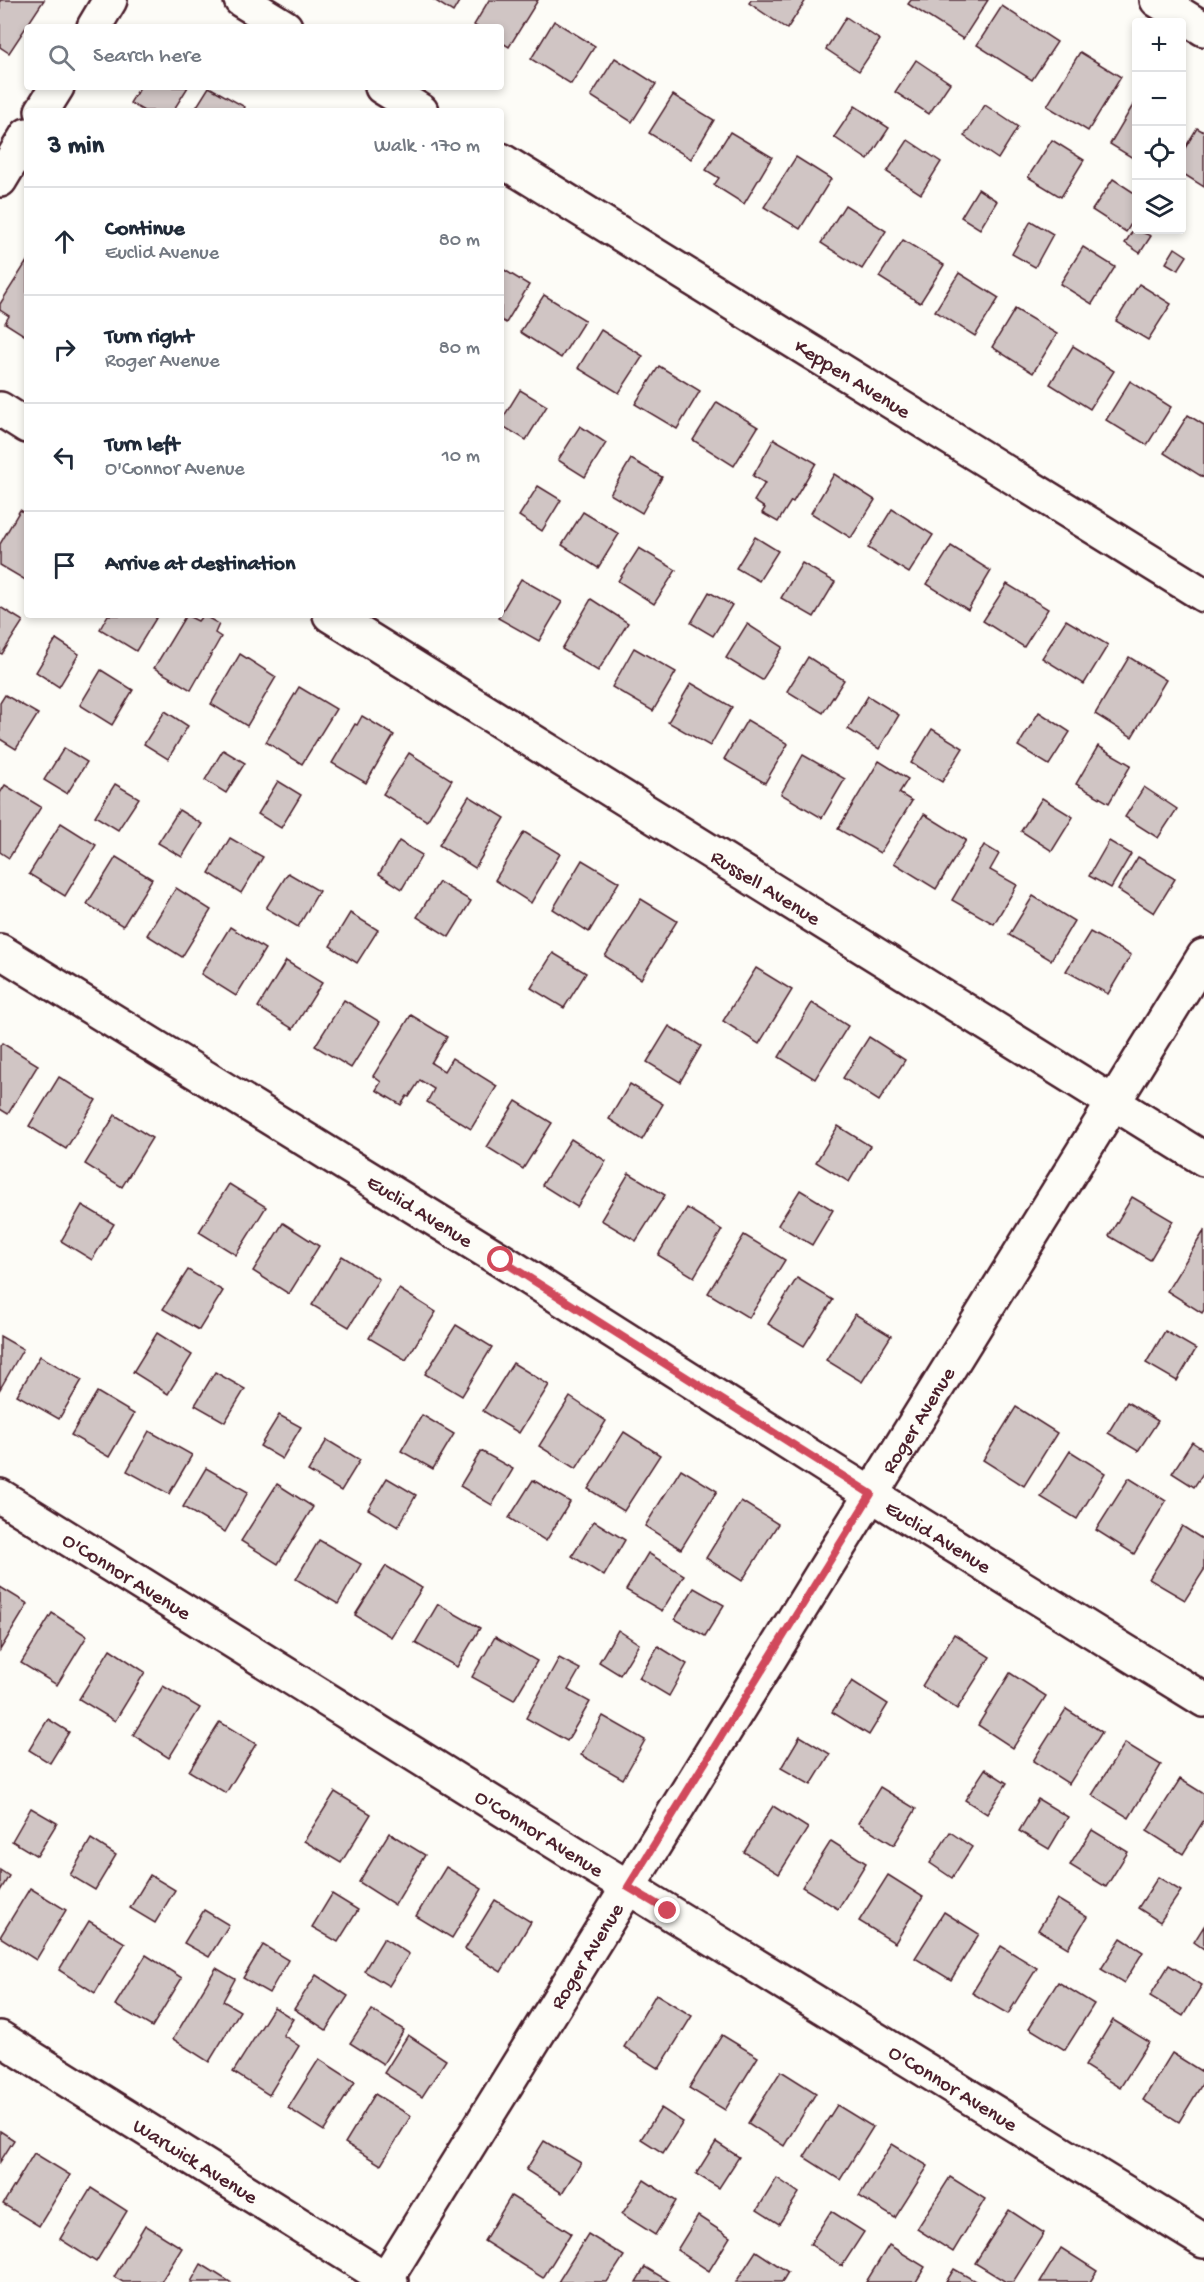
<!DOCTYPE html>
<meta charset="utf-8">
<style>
:root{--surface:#fff;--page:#f6f6f7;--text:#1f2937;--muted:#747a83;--line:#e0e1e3}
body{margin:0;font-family:"Gochi Hand",sans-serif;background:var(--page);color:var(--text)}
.controls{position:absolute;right:18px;top:18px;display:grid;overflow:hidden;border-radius:6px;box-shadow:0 3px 9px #0003}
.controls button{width:54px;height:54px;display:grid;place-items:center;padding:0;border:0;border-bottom:2px solid var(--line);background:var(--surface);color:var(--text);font:30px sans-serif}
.stop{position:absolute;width:18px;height:18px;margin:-14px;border:4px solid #d1495b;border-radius:50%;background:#fff}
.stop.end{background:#d1495b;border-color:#fff;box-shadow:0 2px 6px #0008}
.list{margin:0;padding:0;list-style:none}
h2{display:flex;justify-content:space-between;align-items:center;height:78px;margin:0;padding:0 24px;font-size:26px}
h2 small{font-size:20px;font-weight:400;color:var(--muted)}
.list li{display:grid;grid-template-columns:39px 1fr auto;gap:18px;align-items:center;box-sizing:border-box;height:108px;padding:0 24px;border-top:2px solid var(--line)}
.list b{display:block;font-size:22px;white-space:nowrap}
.list p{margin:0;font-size:20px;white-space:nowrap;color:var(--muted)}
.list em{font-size:20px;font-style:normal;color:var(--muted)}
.icon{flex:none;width:33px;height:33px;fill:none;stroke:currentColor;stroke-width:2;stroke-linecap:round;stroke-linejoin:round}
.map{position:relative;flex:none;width:1204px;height:2282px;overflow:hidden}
.search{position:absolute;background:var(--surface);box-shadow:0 3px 9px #0003;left:24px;top:24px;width:480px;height:66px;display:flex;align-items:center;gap:15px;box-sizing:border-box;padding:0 21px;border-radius:6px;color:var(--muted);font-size:22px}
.panel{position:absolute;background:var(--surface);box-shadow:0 3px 9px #0003;left:24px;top:108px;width:480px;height:510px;border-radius:6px}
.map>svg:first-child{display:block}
</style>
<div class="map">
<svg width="1204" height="2282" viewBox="0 0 1204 2282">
<rect width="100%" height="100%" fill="#fdfcf7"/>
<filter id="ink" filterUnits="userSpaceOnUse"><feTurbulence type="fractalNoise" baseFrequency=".0167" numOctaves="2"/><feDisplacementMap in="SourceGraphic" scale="12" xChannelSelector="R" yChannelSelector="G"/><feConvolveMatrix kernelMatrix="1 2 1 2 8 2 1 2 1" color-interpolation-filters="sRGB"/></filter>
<g filter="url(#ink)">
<g fill="#d0c5c4" stroke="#4a1f2b" stroke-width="1.5">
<polygon points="0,0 44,0 9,53 0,47"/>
<polygon points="434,0 460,0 453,12"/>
<polygon points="489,0 538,0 509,47 501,42 501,27 477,27 474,25"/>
<polygon points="751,0 806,0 787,29 749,3"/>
<polygon points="911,0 988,0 963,39 908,4"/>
<polygon points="1002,6 1057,42 1032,80 977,45"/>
<polygon points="846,17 880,40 859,71 826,49"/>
<polygon points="554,21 595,46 571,84 531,59"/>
<polygon points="1080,52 1121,77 1088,131 1047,106"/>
<polygon points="615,58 656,84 632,122 591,96"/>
<polygon points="916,60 950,83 929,114 895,92"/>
<polygon points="140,87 188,87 173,111 144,111 130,103"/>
<polygon points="209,87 245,107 243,111 194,111"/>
<polygon points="673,95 714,120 691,159 649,133"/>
<polygon points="1136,100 1136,160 1110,144"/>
<polygon points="985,105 1018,127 998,159 964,136"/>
<polygon points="855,106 889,128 868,160 834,137"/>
<polygon points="1197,128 1204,132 1204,187 1182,173 1182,153"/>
<polygon points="730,132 772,157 744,204 714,185 719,178 706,170"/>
<polygon points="908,140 941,162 921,194 887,172"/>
<polygon points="1052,140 1084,160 1061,197 1028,177"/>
<polygon points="796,157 831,179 800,229 764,207"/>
<polygon points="1113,179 1136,194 1136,216 1126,232 1092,210"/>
<polygon points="978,189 997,201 980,229 961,217"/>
<polygon points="845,205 886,231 862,269 821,243"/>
<polygon points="1031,221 1053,234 1035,267 1012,254"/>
<polygon points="1135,227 1136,230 1151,236 1140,253 1125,243"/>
<polygon points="903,240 944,265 920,303 879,277"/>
<polygon points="1083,247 1115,267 1092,304 1060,284"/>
<polygon points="1175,248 1187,256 1178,270 1166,263"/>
<polygon points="27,261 27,337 5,323 9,316 0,310 0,304"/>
<polygon points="501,268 529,285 506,323 501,320"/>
<polygon points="959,273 999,298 975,336 935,311"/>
<polygon points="1139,284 1171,304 1148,340 1116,321"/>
<polygon points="544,295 585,320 561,358 520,332"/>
<polygon points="1015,309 1057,334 1033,373 992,347"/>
<polygon points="601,330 643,356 619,393 578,368"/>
<polygon points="1073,346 1114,371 1090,409 1050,384"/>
<polygon points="659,366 700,391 677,429 635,404"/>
<polygon points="1130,381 1171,407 1147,445 1106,420"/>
<polygon points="520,390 547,406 526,440 501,425 501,421"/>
<polygon points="717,402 758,427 734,466 693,440"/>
<polygon points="1188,415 1204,425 1204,478 1164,453"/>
<polygon points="580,426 606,443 585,477 558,460"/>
<polygon points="774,439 816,463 793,502 791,501 778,522 762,513 765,508 754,501 765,483 753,476"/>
<polygon points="631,459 662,477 642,513 610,494"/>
<polygon points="834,474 875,500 851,538 811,513"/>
<polygon points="538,486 561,500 542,531 519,516"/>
<polygon points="892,509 933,535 909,573 868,548"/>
<polygon points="20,510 27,514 27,581 0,565 0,544"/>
<polygon points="583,512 619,534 598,568 562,545"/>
<polygon points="755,537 778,551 759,581 736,568"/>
<polygon points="951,546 991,571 968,610 927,584"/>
<polygon points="639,548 676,570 654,604 618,581"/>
<polygon points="802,563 835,582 814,617 781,598"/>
<polygon points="521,579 562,602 539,641 498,618"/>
<polygon points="1007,584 1048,609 1024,647 983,621"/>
<polygon points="709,592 732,605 713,636 691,623"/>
<polygon points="591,599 628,623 598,671 562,649"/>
<polygon points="0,607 23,621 2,654 0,653"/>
<polygon points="108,615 158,615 136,651 100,629"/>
<polygon points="186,615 198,621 203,615 219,624 215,633 221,637 191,690 154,668"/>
<polygon points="1066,620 1108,645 1084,684 1042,658"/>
<polygon points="747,624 783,647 762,680 726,658"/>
<polygon points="56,639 79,654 59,687 36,672"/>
<polygon points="634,648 676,672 653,711 612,687"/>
<polygon points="240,654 276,677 247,726 211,704"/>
<polygon points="808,657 844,680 823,713 787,691"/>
<polygon points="1129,657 1166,680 1132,737 1095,714"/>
<polygon points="101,670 133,690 112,725 80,705"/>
<polygon points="691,683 732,707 710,746 668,722"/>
<polygon points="299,687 336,709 302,764 266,742"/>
<polygon points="5,695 38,714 16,749 0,739 0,703"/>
<polygon points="868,696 899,715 879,749 848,729"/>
<polygon points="165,711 188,726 168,759 144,744"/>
<polygon points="1039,712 1070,732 1049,765 1018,746"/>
<polygon points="362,716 394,735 366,783 332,763 355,724 357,725"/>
<polygon points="747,720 788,744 765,783 724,759"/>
<polygon points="932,729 963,748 942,782 911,763"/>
<polygon points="1098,746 1131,765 1109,803 1076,784"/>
<polygon points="64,748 87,762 67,794 44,780"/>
<polygon points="223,750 245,763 226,793 205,780"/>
<polygon points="409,753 452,780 427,821 383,794"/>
<polygon points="803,755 845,779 822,818 781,794"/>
<polygon points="879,761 908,779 899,793 912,801 880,853 838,829"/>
<polygon points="278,781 301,795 281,828 258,814"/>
<polygon points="115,784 139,798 118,830 95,816"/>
<polygon points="5,785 41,807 9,858 0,852 0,793"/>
<polygon points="1144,787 1177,809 1158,838 1125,817"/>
<polygon points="469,796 505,818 475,868 439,845"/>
<polygon points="1042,798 1073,817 1052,851 1021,831"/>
<polygon points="179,810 202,824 182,857 158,843"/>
<polygon points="924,814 966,840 936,889 894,863"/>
<polygon points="61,823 96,845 65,896 29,874"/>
<polygon points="524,832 560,854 531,903 495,880"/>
<polygon points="230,838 263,857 241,893 209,873"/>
<polygon points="399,841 422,855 402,889 379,874"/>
<polygon points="1109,841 1131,854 1111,888 1089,876"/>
<polygon points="984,845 999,854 990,870 1017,885 994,924 952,900"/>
<polygon points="116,857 152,879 123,926 87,904"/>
<polygon points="1138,857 1175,879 1154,913 1118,890"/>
<polygon points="582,860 619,882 589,932 553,909"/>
<polygon points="288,873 319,891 298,927 266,908"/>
<polygon points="439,882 471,901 449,937 417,917"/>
<polygon points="176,888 211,910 182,957 147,935"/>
<polygon points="1033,896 1074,921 1051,960 1009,935"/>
<polygon points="641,899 677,921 641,979 605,956"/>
<polygon points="350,913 378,930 357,963 330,946"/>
<polygon points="230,927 265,949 236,996 201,974"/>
<polygon points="1090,932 1131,955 1108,994 1066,971"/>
<polygon points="553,953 586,973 564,1008 531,988"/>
<polygon points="286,961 322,983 293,1029 258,1007"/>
<polygon points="756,968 792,990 759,1044 723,1021"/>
<polygon points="344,1000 380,1022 351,1068 315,1046"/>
<polygon points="812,1003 848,1026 815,1079 779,1057"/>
<polygon points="411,1015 447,1037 431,1063 444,1071 452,1058 497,1086 471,1129 427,1102 434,1089 420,1080 409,1097 407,1096 401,1105 376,1090 381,1082 373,1076"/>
<polygon points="669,1026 701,1046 680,1082 647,1062"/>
<polygon points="869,1037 905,1060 879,1101 843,1078"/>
<polygon points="2,1043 38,1065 8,1114 0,1109 0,1046"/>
<polygon points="59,1077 96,1100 66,1149 29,1126"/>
<polygon points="630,1084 663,1104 642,1140 609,1119"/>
<polygon points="516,1101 552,1123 523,1169 487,1147"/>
<polygon points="115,1115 152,1138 122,1187 85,1164"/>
<polygon points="838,1126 870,1146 849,1182 816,1162"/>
<polygon points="571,1139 606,1161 577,1207 542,1185"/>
<polygon points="629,1173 665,1195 636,1241 601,1220"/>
<polygon points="229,1184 266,1207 236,1255 199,1232"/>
<polygon points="800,1190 833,1210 812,1245 778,1225"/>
<polygon points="1132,1197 1173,1221 1150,1260 1109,1236"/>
<polygon points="82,1205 114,1224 92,1260 61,1241"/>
<polygon points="687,1208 722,1230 694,1277 658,1255"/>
<polygon points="283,1223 319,1246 289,1294 253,1271"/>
<polygon points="1204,1231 1204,1310 1202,1313 1167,1291"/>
<polygon points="744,1235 785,1260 749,1318 708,1293"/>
<polygon points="342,1256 379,1279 349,1327 312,1305"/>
<polygon points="188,1270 223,1291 199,1330 163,1309"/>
<polygon points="797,1278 833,1300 804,1346 768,1324"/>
<polygon points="399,1289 436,1312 406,1360 369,1338"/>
<polygon points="855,1314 891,1336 862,1382 826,1360"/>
<polygon points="456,1325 492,1347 462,1396 425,1374"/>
<polygon points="1165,1331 1196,1349 1177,1381 1146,1363"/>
<polygon points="157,1333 192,1355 168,1394 133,1372"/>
<polygon points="0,1336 23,1349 0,1389"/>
<polygon points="40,1356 82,1380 59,1419 17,1395"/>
<polygon points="513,1363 549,1385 519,1433 483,1411"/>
<polygon points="215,1372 245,1389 225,1422 195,1405"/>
<polygon points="97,1392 134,1414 109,1457 71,1435"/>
<polygon points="570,1397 606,1421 576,1469 539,1446"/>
<polygon points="1127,1402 1158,1421 1138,1451 1108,1433"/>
<polygon points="1016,1407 1057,1433 1024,1486 983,1460"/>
<polygon points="279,1415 301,1427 282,1459 260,1446"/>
<polygon points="422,1415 454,1434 433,1469 401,1451"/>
<polygon points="149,1431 192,1455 169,1494 127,1471"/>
<polygon points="624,1432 660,1455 624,1511 588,1489"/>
<polygon points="327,1440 360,1460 341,1491 308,1471"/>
<polygon points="1192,1442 1204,1450 1204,1472 1194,1487 1172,1473"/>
<polygon points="481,1451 513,1469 492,1505 460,1486"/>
<polygon points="1070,1451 1105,1473 1077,1519 1041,1497"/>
<polygon points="206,1468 248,1492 225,1532 183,1507"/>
<polygon points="681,1469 717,1491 681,1549 645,1526"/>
<polygon points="387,1478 416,1495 398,1527 368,1509"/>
<polygon points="1129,1478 1166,1501 1134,1554 1096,1530"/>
<polygon points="533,1480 570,1502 546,1541 509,1518"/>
<polygon points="277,1484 313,1507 278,1564 241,1541"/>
<polygon points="741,1501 778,1524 742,1581 706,1558"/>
<polygon points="594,1521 625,1540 604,1576 572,1556"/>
<polygon points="1182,1526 1204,1540 1204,1570 1185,1600 1149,1579"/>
<polygon points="319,1540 361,1564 338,1604 296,1579"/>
<polygon points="648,1553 684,1575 662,1611 626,1590"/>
<polygon points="386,1566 422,1588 391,1637 355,1615"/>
<polygon points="0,1587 28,1604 0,1650"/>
<polygon points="694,1588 724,1605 705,1636 675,1619"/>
<polygon points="438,1604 480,1628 457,1667 415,1643"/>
<polygon points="52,1613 87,1636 57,1685 21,1663"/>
<polygon points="618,1630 639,1644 620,1675 599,1662"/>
<polygon points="954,1634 990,1657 957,1709 922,1686"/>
<polygon points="495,1637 537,1661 514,1700 472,1677"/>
<polygon points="658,1646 687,1664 669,1696 639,1678"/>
<polygon points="110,1649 145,1672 115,1721 79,1699"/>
<polygon points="559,1658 580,1669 568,1690 590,1702 567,1741 526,1718"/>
<polygon points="1010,1673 1046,1696 1013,1748 978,1725"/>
<polygon points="852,1681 888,1704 869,1735 832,1712"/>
<polygon points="163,1686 200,1708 169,1758 133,1735"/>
<polygon points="1066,1709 1102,1732 1069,1784 1033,1761"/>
<polygon points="603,1716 645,1740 623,1779 581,1755"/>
<polygon points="48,1719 69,1732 50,1763 29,1750"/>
<polygon points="220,1722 256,1744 226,1793 189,1771"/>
<polygon points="800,1736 830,1754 811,1785 781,1768"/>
<polygon points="1125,1743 1161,1765 1129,1818 1092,1795"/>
<polygon points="985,1769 1007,1783 987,1814 965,1800"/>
<polygon points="1180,1779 1204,1794 1204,1820 1183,1854 1147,1831"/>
<polygon points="880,1787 916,1809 894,1845 858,1823"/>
<polygon points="335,1792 371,1814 341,1863 304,1841"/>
<polygon points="1038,1799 1068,1817 1049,1849 1019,1831"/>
<polygon points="773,1806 808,1828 779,1874 744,1852"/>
<polygon points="31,1808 57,1823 37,1856 12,1841"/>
<polygon points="1092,1830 1128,1852 1106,1887 1070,1865"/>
<polygon points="950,1832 972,1847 952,1878 930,1863"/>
<polygon points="389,1833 425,1855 395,1905 359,1882"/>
<polygon points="91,1839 116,1855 95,1890 70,1875"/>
<polygon points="831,1841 866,1863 838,1909 802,1887"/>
<polygon points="446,1867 482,1889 452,1938 416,1916"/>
<polygon points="0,1870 9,1876 0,1891"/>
<polygon points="150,1875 175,1890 155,1923 130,1908"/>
<polygon points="888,1875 923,1897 895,1943 859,1921"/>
<polygon points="1158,1877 1181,1891 1160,1922 1138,1908"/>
<polygon points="30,1888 66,1910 36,1960 0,1937"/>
<polygon points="332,1894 358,1910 338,1942 312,1927"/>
<polygon points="1057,1899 1087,1917 1068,1948 1038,1930"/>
<polygon points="495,1900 531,1922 501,1972 465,1949"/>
<polygon points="204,1910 229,1925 209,1957 184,1943"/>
<polygon points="944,1912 979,1934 951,1980 915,1958"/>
<polygon points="89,1921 125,1943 95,1993 59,1970"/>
<polygon points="1204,1926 1204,1949 1194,1942"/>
<polygon points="384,1938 409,1954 389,1986 364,1971"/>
<polygon points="1121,1938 1143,1952 1124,1983 1101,1969"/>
<polygon points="263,1945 288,1960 269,1993 243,1978"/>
<polygon points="1001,1946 1037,1968 1008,2014 972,1993"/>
<polygon points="146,1955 182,1978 152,2027 115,2005"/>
<polygon points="1169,1965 1202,1985 1183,2016 1150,1996"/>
<polygon points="216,1968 235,1979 223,2001 240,2011 209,2062 173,2039"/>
<polygon points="316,1975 348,1996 326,2030 294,2009"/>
<polygon points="1058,1982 1094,2004 1065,2050 1029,2028"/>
<polygon points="656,1994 692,2016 659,2069 624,2047"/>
<polygon points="274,2007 293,2019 283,2035 299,2046 269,2095 233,2072"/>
<polygon points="372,2010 404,2030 383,2064 350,2043"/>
<polygon points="1113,2020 1149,2042 1120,2088 1085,2066"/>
<polygon points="408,2035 446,2060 422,2097 384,2073"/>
<polygon points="722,2035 758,2057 725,2110 689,2088"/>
<polygon points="1172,2053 1204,2073 1204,2081 1179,2122 1143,2100"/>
<polygon points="319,2059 355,2082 324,2131 288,2108"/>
<polygon points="781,2071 816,2093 784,2146 748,2123"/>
<polygon points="375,2094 411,2116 381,2165 345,2143"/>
<polygon points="837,2105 873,2127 840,2180 804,2157"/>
<polygon points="661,2108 683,2122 663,2153 641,2139"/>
<polygon points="0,2131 14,2140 0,2162"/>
<polygon points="544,2141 581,2163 562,2193 526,2170"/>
<polygon points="716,2142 739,2157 719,2188 696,2174"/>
<polygon points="892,2144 928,2166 895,2218 859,2196"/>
<polygon points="34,2153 70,2175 39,2226 3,2204"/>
<polygon points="950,2177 985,2199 953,2252 917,2229"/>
<polygon points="777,2178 799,2193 779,2224 757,2210"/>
<polygon points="644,2180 676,2201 655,2235 622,2214"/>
<polygon points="91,2188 127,2211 96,2262 60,2239"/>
<polygon points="511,2196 571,2233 543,2278 484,2241"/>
<polygon points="1009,2210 1044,2233 1013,2282 1006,2282 975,2263"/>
<polygon points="831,2211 864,2232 842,2266 810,2244"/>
<polygon points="698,2216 730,2237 709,2271 677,2250"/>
<polygon points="145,2225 182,2248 161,2282 123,2282 114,2277"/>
<polygon points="588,2234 624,2256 607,2282 558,2282"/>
<polygon points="889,2245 925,2267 916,2282 866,2282"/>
<polygon points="1061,2248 1097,2271 1090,2282 1040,2282"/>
<polygon points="756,2251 788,2272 782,2282 736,2282"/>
<polygon points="201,2264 230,2282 191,2282"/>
<polygon points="645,2267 670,2282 636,2282"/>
<polygon points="954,2269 977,2282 946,2282"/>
</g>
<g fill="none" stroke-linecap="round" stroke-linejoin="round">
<g stroke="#4a1f2b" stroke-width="38">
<g id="street">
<polyline points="241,0 285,27"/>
<polyline points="1157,0 1204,29"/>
<polyline points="94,27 110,0"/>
<polyline points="382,87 421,111"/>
<polyline points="42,111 57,87"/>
<path id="s1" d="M501 160 1204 595"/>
<polyline points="0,180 27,135"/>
<polyline points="0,409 27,426"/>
<path id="s2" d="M330 615 1204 1159"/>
<path id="s3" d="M0 951 501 1260 835 1472 1204 1700"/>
<path id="s4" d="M0 1496 592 1865 1204 2241"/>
<path id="s5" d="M0 2038 391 2282"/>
<path id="s6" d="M384 2282 1204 956"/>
</g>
</g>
<use href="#street" stroke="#fdfcf7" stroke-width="33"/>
</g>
</g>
<g fill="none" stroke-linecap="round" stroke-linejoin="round" filter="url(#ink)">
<polyline stroke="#d1495b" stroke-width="8" points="501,1260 871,1494 628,1887 668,1911"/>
</g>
<g text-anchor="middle" stroke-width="6" stroke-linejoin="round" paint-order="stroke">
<g font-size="21" fill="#4a1f2b" stroke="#fdfcf7">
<text dy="7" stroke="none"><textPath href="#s1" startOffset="414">Keppen Avenue</textPath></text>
<text dy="7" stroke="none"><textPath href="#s2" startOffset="514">Russell Avenue</textPath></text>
<text dy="7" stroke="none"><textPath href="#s3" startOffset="494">Euclid Avenue</textPath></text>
<text dy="7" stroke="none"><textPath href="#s6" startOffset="1014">Roger Avenue</textPath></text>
<text dy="7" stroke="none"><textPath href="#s3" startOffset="1106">Euclid Avenue</textPath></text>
<text dy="7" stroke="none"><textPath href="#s4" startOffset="150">O'Connor Avenue</textPath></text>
<text dy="7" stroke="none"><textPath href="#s4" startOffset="636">O'Connor Avenue</textPath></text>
<text dy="7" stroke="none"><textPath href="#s6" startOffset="384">Roger Avenue</textPath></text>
<text dy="7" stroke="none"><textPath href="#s4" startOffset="1122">O'Connor Avenue</textPath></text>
<text dy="7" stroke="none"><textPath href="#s5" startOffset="231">Warwick Avenue</textPath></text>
</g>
</g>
</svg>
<div class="controls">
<button>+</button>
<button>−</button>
<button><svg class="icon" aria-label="locate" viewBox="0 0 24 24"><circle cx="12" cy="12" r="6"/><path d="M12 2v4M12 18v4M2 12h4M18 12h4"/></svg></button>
<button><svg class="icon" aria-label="layers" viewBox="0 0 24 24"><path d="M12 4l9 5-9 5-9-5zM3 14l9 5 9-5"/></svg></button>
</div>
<div class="stop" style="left:501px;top:1260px"></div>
<div class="stop end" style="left:668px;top:1911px"></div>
<div class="search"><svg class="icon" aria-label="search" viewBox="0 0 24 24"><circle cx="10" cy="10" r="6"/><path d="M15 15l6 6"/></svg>Search here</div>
<section class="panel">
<h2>3 min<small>Walk · 170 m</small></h2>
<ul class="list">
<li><svg class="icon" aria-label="ahead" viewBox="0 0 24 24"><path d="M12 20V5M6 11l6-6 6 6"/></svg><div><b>Continue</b><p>Euclid Avenue</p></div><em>80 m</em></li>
<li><svg class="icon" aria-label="right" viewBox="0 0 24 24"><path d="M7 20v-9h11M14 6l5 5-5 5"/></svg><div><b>Turn right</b><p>Roger Avenue</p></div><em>80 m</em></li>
<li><svg class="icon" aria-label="left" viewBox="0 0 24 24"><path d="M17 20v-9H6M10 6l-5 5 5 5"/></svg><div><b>Turn left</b><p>O'Connor Avenue</p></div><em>10 m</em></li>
<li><svg class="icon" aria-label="arrive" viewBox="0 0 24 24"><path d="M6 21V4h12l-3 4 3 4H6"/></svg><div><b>Arrive at destination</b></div></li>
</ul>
</section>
</div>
